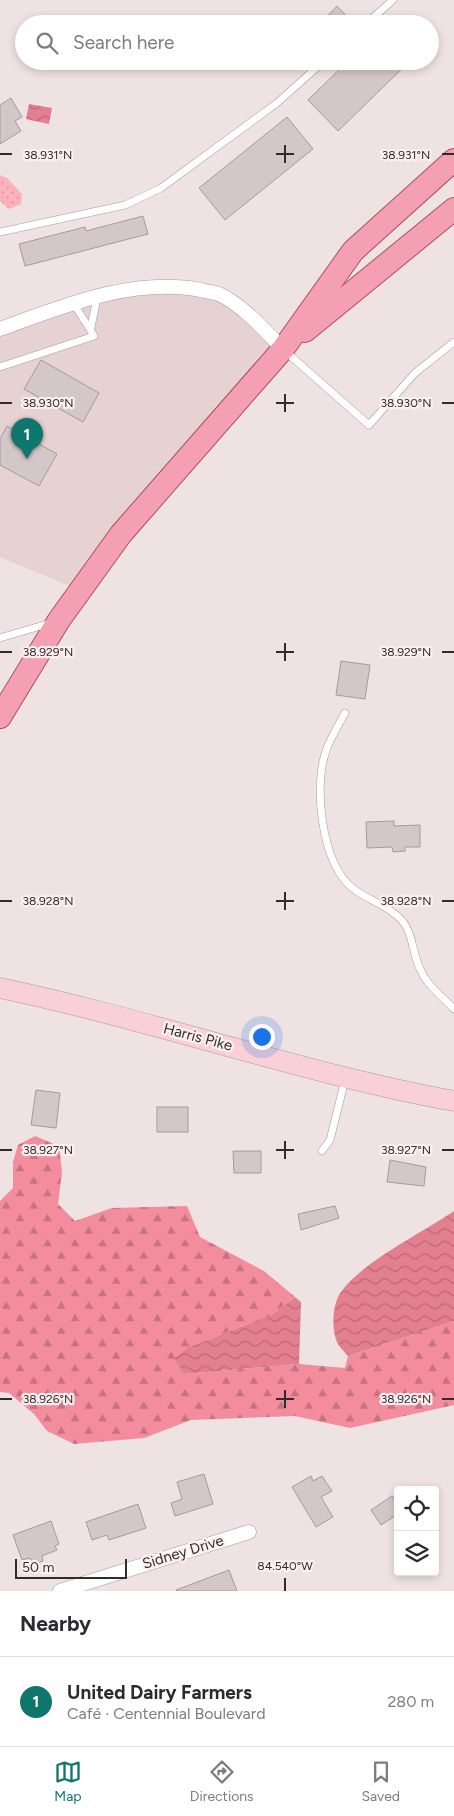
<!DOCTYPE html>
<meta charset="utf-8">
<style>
:root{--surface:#fff;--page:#f7f7f7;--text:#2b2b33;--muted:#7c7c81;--line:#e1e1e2;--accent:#0f766e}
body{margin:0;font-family:Figtree,sans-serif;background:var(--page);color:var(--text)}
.controls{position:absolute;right:15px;bottom:15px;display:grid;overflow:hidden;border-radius:5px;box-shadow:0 2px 8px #0003}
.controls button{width:45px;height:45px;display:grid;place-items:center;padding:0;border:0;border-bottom:1px solid var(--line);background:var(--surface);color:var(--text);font:25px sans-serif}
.scale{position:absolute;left:15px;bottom:12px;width:112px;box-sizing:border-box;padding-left:5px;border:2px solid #312c2c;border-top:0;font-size:14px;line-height:18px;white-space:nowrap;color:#312c2c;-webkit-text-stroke:4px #fceff0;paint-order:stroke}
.you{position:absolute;left:261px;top:1036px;width:18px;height:18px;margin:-12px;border:4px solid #fff;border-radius:50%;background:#1a73e8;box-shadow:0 0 0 8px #1a73e833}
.badge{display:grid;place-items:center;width:32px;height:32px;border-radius:50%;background:var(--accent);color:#fff;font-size:16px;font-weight:700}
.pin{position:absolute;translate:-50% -41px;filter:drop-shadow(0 1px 2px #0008)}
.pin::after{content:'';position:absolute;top:26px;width:18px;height:15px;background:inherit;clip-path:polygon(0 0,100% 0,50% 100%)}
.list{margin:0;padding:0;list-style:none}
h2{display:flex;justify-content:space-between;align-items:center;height:65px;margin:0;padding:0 20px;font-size:21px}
h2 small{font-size:16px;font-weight:400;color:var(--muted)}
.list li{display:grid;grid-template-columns:32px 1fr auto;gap:15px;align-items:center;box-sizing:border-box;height:90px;padding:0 20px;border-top:1px solid var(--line)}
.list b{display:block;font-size:19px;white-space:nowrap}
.list p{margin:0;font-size:16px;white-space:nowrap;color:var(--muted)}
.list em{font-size:16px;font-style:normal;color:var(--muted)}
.icon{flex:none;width:28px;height:28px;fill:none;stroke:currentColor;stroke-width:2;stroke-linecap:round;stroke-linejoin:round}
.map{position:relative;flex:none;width:454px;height:1591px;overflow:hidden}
.search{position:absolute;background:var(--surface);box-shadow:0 2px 8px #0003;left:15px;right:15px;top:15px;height:55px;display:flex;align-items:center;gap:12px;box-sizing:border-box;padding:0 18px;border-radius:28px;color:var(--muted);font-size:19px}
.sheet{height:155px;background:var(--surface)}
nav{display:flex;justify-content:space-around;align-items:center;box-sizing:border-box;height:70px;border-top:1px solid var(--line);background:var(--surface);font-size:14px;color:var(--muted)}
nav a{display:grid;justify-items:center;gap:2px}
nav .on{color:var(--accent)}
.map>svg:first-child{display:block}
</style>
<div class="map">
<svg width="454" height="1591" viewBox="0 0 454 1591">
<defs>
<pattern id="grass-dots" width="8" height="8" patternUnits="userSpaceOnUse" patternTransform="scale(1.25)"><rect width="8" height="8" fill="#fcb1bb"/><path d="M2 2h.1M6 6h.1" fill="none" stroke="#d898a1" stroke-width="1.8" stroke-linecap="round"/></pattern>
<pattern id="forest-firs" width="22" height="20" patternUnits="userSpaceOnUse" patternTransform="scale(1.25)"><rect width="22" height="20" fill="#f38d9d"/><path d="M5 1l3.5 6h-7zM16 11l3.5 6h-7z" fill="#c57380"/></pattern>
<pattern id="water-waves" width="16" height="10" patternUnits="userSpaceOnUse" patternTransform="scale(1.25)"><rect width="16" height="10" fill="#e47f90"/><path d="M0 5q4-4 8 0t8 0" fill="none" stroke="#b96876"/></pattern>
</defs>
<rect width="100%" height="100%" fill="#efe2e3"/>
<polygon fill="#e6d1d3" points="132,289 219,294 283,349 79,590 0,557 0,329"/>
<polygon fill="url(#grass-dots)" points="0,175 7,178 22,194 21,204 9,209 0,201"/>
<polygon fill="url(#forest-firs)" points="35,1136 59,1146 62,1172 58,1204 75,1221 112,1208 187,1206 200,1237 264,1271 295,1297 273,1314 189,1347 185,1374 299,1364 345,1368 348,1356 454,1321 454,1405 350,1428 295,1416 191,1420 144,1438 74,1444 47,1431 34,1414 9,1393 0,1392 0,1201 13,1188 13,1162 18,1145"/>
<g fill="url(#water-waves)">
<polygon points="29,104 52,108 49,124 26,119"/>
<path d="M454 1211V1321L348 1356C345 1352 340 1348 338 1344 331 1331 332 1304 341 1292 362 1262 422 1233 454 1211Z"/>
<polygon points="295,1297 301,1302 299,1364 185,1374 174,1359 189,1347 273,1314"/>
</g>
<g fill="#d4c7c9" stroke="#a69a9b">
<polygon points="337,6 354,24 320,24"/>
<polygon points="348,61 410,61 338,131 308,100"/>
<polygon points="11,98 22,117 15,121 21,131 0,144 0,105"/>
<polygon points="287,117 313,149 225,220 199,188"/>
<polygon points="143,216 148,234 25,266 19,244 85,227 86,231"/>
<polygon points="41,360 99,393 83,422 24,389"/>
<polygon points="7,426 57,454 39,486 0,465 0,439"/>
<polygon points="341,661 370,665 365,699 336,695"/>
<polygon points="394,821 394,826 420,825 420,847 405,847 405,851 393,852 392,847 367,848 366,822"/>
<polygon points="36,1090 60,1093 56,1128 31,1125"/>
<rect x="157" y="1107" width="31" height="25"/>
<polygon points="233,1151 261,1151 261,1173 234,1173"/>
<polygon points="390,1160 426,1167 424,1186 387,1182"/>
<polygon points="335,1206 339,1218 301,1230 298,1214"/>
<polygon points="204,1474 213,1504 175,1516 171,1503 182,1499 177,1482"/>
<polygon points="311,1476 313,1481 322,1476 332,1491 321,1497 333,1517 316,1527 292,1487"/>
<polygon points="392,1496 398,1504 398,1514 381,1525 371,1510"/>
<polygon points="138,1504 146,1528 109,1540 107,1535 92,1540 86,1522"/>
<polygon points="51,1521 59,1544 55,1546 57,1550 42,1556 43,1561 32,1565 30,1558 22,1560 13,1535"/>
<polygon points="229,1570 237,1591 177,1591 176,1590"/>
</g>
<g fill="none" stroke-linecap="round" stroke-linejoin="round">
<g stroke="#a79b9c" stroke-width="8">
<g id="lane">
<polyline points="366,24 393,0"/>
<polyline points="0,232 125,205 161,188 277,103 324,61"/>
<polyline points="91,327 97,298"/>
<polyline points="285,351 369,425 415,373 454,342"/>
<polyline points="0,367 94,336 74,304"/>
<polyline points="0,638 51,623"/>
<path d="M345 713C338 726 329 740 325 754 314 789 322 857 348 884 363 900 388 903 404 923 413 935 413 955 420 969 427 986 442 996 454 1009"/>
<polyline points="322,1151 330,1140 345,1080"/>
</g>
</g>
<g stroke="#a79b9c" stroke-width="15">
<g id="street">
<path d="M0 329C63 306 133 277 201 290 206 292 214 292 219 294 244 306 264 330 283 349"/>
<polyline points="60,1591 249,1532"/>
</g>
</g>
<g stroke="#a79b9c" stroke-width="21">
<path id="secondary" d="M0 988C153 1020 301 1073 454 1101"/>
</g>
<g stroke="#ac4e61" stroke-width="24">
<g id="primary">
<polyline points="305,331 454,209"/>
<polyline points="0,717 59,620 121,534 283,349 353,251 454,160"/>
</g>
</g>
<use href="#lane" stroke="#fff" stroke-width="7"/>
<use href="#street" stroke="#fff" stroke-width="14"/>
<use href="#secondary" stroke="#fad0d8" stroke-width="20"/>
<use href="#primary" stroke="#f5a0b2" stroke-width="22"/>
</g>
<path fill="none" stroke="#312c2c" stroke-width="2" d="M285 145V163M0 154H12M276 154H294M442 154H454M285 394V412M0 403H12M276 403H294M442 403H454M285 643V661M0 652H12M276 652H294M442 652H454M285 892V910M0 901H12M276 901H294M442 901H454M285 1141V1159M0 1150H12M276 1150H294M442 1150H454M285 1390V1408M0 1399H12M276 1399H294M442 1399H454M285 1578V1591"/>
<g text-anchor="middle" stroke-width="4.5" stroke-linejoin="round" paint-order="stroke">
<g font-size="15" fill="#312c2c" stroke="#fceff0">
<text transform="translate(198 1037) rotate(15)" y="5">Harris Pike</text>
<text transform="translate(183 1552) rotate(-17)" y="5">Sidney Drive</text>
</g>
</g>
<g font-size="12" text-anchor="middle" fill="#312c2c" stroke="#fceff0" stroke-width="4.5" stroke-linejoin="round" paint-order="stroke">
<text x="48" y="159">38.931°N</text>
<text x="406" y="159">38.931°N</text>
<text x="48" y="407">38.930°N</text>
<text x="406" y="407">38.930°N</text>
<text x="48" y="656">38.929°N</text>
<text x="406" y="656">38.929°N</text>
<text x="48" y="905">38.928°N</text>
<text x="406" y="905">38.928°N</text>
<text x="48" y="1154">38.927°N</text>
<text x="406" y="1154">38.927°N</text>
<text x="48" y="1403">38.926°N</text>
<text x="406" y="1403">38.926°N</text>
<text x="285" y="1570">84.540°W</text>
</g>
</svg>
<div class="controls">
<button><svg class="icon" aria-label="locate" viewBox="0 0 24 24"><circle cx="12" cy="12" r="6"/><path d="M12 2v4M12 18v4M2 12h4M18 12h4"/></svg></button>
<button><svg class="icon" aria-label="layers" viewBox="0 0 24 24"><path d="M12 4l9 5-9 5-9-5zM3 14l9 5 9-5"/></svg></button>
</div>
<div class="scale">50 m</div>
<div class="you"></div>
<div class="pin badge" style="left:27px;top:459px">1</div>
<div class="search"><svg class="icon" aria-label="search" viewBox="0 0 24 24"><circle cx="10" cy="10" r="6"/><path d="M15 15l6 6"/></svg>Search here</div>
</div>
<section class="sheet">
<h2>Nearby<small></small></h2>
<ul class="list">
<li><span class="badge">1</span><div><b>United Dairy Farmers</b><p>Café · Centennial Boulevard</p></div><em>280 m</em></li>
</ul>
</section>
<nav>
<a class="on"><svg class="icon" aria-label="map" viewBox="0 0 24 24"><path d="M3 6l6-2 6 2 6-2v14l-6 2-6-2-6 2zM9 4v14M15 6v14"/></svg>Map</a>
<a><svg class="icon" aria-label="directions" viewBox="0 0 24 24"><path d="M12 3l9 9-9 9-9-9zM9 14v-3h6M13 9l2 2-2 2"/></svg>Directions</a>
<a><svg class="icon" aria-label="saved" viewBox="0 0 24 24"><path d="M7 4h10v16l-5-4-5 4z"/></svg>Saved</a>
</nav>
